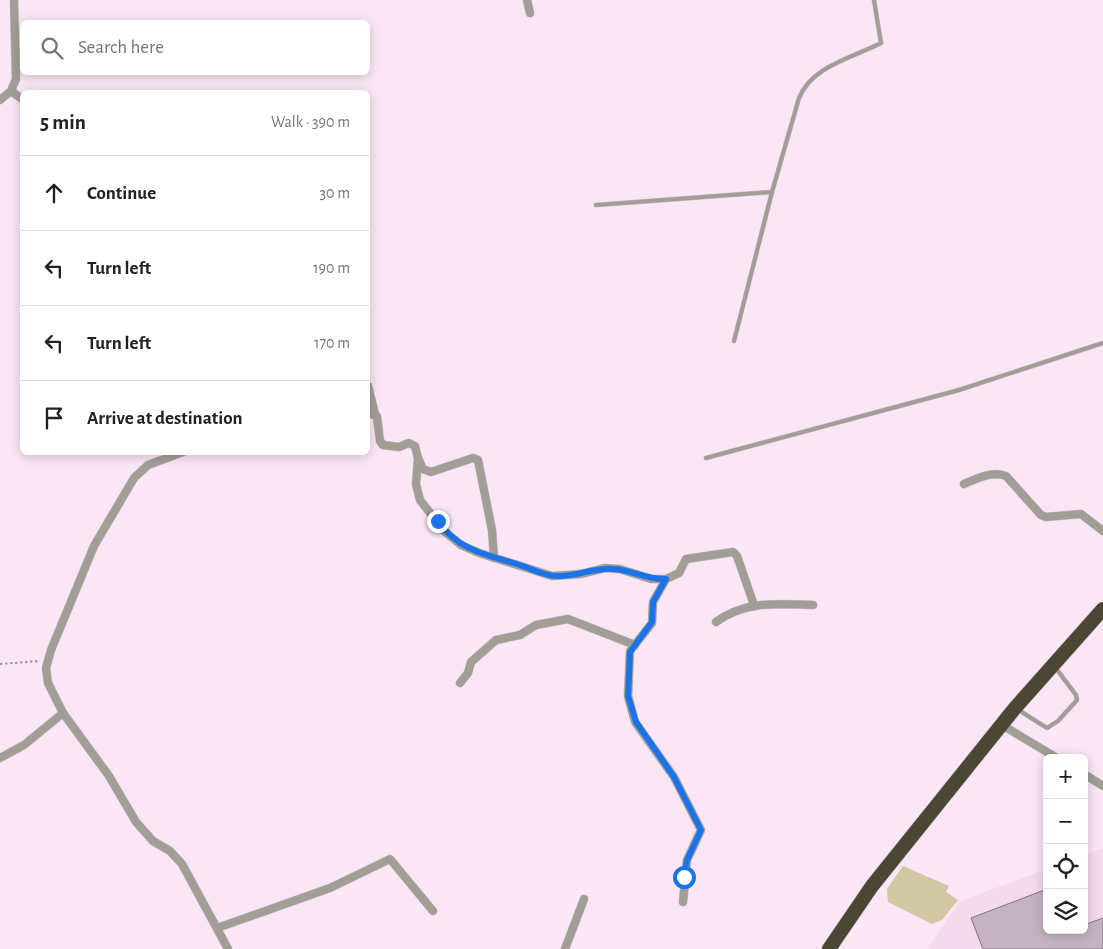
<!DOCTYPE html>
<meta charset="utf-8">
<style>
:root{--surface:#fff;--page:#f6f6f6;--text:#202124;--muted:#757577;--line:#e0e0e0}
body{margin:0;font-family:"Alegreya Sans",sans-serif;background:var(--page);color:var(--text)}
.controls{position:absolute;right:15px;bottom:15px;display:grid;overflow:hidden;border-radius:8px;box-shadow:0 2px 12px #0003}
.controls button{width:45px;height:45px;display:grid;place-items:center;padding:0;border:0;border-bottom:1px solid var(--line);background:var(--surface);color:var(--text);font:25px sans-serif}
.stop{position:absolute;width:15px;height:15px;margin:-11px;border:4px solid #1a73e8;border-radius:50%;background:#fff}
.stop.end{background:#1a73e8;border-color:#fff;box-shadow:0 1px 5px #0008}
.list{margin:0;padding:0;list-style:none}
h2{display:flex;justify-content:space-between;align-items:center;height:65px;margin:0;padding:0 20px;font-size:21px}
h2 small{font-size:16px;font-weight:400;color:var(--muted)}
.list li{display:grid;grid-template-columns:32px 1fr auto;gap:15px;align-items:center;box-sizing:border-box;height:75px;padding:0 20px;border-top:1px solid var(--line)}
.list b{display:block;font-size:19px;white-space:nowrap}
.list em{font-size:16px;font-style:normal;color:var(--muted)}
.icon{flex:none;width:28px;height:28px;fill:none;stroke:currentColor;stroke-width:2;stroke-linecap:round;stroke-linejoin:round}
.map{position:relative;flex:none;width:1103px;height:949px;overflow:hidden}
.search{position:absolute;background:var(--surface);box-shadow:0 2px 12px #0003;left:20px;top:20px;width:350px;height:55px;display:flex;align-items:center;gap:12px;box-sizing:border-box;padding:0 18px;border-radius:8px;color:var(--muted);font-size:19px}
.panel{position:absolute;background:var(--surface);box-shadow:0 2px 12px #0003;left:20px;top:90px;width:350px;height:365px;border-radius:8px}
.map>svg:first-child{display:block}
</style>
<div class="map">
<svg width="1103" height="949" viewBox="0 0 1103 949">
<rect width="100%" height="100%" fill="#fae6f5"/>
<polygon fill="#f5daee" points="1103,848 1103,949 927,949 960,901 1047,869 1047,930 1084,930 1084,855"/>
<polygon fill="#d0c7a4" points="903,866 949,886 946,892 958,900 942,920 932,924 888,902 887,889"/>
<polygon fill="#c6b3c1" stroke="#83727f" points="1047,889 1047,930 1084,930 1084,925 1103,918 1103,949 983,949 971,918"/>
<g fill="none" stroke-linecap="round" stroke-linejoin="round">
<g stroke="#d4c2cf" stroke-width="5">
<g id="lane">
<polyline points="596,205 772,192"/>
<path d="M734 341 772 192 799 98C812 66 852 58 881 43L874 0"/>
<polyline points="706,458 959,390 1103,343"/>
<polyline points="1017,709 1047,728 1058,721 1077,700 1076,695 1055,667"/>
</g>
</g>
<g stroke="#d4c2cf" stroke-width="9">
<g id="street">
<polyline points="527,0 530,13"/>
<polyline points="11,91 22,99"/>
<polyline points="0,100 11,91 16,79 14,0"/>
<polyline points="368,386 375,414"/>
<polyline points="368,413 377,416 380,441 383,445 399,447 409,443 415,446 418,458 416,484 420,500 444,531 461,545 479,553 552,576 581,574 605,568 620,569 651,579 666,579 679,573 686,559 733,552 737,556 754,605"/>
<polyline points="183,452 148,465 134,478 94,546 51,650 46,668 48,683 63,713 109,776 136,822 153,841 170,851 182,864 228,949"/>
<polyline points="418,458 423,469 431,472 473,458 478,460 492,530 494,558"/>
<path d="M964 484C978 478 991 471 1006 476L1041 515 1046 517 1081 514 1103 531"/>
<polyline points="666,579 653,602 652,623 630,651 628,696 635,722 674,777 701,830 687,860 683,902"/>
<path d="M716 622C746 600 778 604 813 605"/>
<polyline points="460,683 468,673 471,662 496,640 520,635 536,625 568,619 635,645"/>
<polyline points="1002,725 1057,758"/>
<polyline points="0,758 24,745 63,713"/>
<polyline points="1084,774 1103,786"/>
<polyline points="217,928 330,888 390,859 433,911"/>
<polyline points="565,949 584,899"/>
</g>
</g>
<g stroke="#d4c2cf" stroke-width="15">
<polyline id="highway" points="829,949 872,886 1015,708 1103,609"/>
</g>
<polyline stroke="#a2939e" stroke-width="2" stroke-dasharray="2.5 2.5" stroke-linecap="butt" points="0,664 40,661"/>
<use href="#lane" stroke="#a09e95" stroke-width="4"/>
<use href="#street" stroke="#a09e95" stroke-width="8"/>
<use href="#highway" stroke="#4b4735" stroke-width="14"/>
</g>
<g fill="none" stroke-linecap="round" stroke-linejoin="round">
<path stroke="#1a73e8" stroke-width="6" d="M438 521C458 551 488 555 520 565 532 569 544 576 557 576 576 577 595 567 614 569 632 570 647 580 666 579L653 602 652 622 630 652 628 696 636 722 674 777 701 830 687 860 684 877"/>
</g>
</svg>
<div class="controls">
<button>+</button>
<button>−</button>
<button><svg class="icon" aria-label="locate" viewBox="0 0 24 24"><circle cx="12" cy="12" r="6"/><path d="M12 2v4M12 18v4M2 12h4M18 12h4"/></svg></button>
<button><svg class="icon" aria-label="layers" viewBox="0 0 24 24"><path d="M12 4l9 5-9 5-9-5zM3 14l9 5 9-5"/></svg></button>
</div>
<div class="stop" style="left:684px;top:877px"></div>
<div class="stop end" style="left:438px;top:521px"></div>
<div class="search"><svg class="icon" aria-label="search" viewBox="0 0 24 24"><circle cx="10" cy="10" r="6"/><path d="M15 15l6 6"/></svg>Search here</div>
<section class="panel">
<h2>5 min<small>Walk · 390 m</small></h2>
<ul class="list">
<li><svg class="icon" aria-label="ahead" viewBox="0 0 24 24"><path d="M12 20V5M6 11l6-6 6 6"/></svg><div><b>Continue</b></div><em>30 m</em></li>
<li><svg class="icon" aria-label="left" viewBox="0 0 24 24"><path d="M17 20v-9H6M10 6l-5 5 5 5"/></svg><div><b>Turn left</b></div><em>190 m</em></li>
<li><svg class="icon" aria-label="left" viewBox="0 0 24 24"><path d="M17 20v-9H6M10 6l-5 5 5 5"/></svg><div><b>Turn left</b></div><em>170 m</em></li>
<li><svg class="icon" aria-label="arrive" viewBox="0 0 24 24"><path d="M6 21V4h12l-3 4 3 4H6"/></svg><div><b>Arrive at destination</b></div></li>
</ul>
</section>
</div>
